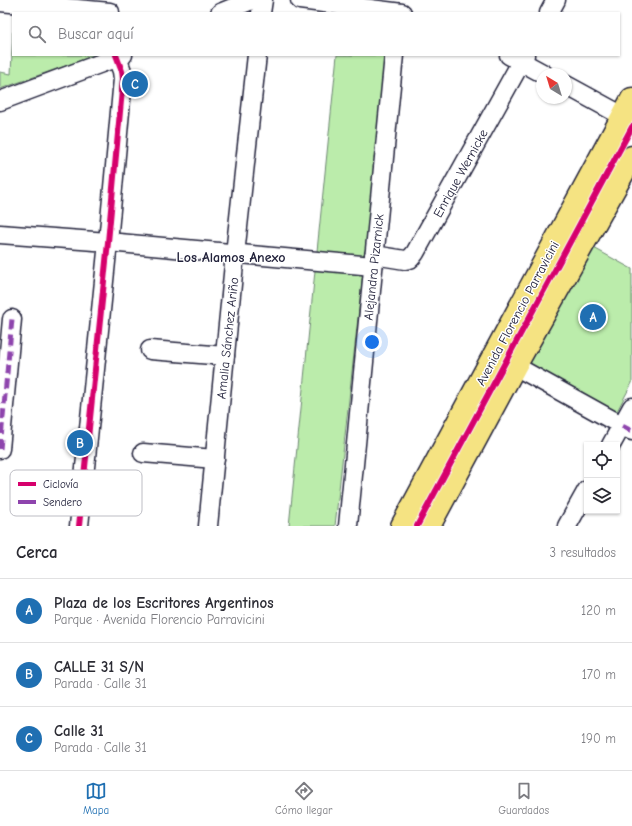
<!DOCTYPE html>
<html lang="es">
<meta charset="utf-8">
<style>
:root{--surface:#fff;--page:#f2f2f3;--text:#2b2b33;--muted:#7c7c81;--line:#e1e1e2;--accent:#1f6fb2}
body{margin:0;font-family:"Comic Neue",sans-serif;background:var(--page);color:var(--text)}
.controls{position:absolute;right:12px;bottom:12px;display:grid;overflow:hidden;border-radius:0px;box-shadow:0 1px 3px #0004}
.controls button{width:36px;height:36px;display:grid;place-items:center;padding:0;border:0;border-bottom:1px solid var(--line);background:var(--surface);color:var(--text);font:20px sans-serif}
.compass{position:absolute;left:536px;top:68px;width:36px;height:36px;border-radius:50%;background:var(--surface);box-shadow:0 1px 3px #0004;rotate:322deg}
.you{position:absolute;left:372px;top:342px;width:14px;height:14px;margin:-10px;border:3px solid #fff;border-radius:50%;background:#1a73e8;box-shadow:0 0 0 6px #1a73e833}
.badge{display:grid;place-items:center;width:26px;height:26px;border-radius:50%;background:var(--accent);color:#fff;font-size:13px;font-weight:700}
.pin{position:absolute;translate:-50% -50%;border:2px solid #fff;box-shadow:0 1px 4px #0006}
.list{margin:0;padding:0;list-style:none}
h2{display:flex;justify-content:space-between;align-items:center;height:52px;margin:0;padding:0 16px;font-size:17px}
h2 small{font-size:13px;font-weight:400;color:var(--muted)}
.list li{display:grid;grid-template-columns:26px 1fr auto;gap:12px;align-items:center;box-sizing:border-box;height:64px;padding:0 16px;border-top:1px solid var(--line)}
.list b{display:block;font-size:15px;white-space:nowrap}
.list p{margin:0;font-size:13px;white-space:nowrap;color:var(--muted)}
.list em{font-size:13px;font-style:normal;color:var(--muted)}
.icon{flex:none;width:22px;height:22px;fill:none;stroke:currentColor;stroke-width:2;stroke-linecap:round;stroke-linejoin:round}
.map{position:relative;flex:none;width:632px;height:526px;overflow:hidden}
.search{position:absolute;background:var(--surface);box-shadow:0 1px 3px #0004;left:12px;right:12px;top:12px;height:44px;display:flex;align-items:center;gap:10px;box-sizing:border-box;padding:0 14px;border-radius:0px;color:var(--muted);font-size:15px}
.sheet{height:244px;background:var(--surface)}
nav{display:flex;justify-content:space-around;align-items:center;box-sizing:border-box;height:56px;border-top:1px solid var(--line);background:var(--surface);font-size:11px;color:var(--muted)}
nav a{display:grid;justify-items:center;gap:2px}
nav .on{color:var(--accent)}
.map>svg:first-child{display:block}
</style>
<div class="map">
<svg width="632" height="526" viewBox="0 0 632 526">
<rect width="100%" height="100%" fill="#fff"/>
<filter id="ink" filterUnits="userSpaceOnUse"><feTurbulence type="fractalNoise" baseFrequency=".025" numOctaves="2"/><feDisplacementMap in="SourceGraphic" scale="8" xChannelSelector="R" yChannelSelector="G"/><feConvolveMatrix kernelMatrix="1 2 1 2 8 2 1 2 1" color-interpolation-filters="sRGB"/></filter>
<g filter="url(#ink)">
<g fill="#bbecab" stroke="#6e8773">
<polygon points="13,32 13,55 96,55 0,89 0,72 11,74"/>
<polygon points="337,55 387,55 335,526 289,526"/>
<polygon points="592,247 632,269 632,383 616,413 527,365"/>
</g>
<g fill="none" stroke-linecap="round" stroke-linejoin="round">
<g stroke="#22223b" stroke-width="21">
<g id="minor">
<polyline points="300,0 402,13"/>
<polyline points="0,2 110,12"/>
<polyline points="220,13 252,0"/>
<polyline points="261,13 263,0"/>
<polyline points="549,13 556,0"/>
<polyline points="509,55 544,74"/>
<polyline points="566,85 632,121"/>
<polyline points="0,101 123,55"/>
<polyline points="0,234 108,242 373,266"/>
<polyline points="374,255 405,260 410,259 415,253 525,55"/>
<polyline points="150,350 225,356"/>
<polyline points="515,366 632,431"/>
<polyline points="611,445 632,407"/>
<polyline points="0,449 12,319"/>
<polyline points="143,453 215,459"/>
<polyline points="79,526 108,242 123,79 122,71 116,55"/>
<polyline points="208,526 235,254 257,55"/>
<polyline points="348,526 394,55"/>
<polyline points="567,526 587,490"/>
</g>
</g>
<g stroke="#22223b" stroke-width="25">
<g id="major">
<polyline points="402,526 632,99"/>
<polyline points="429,526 515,366 632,157"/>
</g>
</g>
<use href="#minor" stroke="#fff" stroke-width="18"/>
<use href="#major" stroke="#f5e382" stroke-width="22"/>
<g stroke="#8e44ad" stroke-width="5" stroke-dasharray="10 5" stroke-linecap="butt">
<polyline points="622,426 632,431"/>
<polyline points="0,449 12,319"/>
</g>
<g stroke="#fff" stroke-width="8">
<g id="cycleway">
<polyline points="79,526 108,242 123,79 122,71 116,55"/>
<polyline points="417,526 632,127"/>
</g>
</g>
<use href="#cycleway" stroke="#d6006c" stroke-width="6"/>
</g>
</g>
<g text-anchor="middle" stroke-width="3" stroke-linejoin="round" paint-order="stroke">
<g font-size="13" fill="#22223b" stroke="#fff">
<text transform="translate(460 173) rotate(-61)" y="5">Enrique Wernicke</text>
<text transform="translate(373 267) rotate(-84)" y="5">Alejandra Pizarnick</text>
<text transform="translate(517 313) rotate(-62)" y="5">Avenida Florencio Parravicini</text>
<text transform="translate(227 338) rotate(-84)" y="5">Amalia Sánchez Ariño</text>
</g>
<g font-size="14" font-weight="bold" fill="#22223b" stroke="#fff">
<text x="231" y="262">Los Alamos Anexo</text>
</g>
</g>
<rect x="10" y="470" width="132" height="46" rx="6" fill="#fff" stroke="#bdbdc4" stroke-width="1"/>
<rect x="18" y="482" width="18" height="4" fill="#d6006c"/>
<rect x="18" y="500" width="18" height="4" fill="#8e44ad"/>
<g font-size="11" fill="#22223b">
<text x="43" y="488">Ciclovía</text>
<text x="43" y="506">Sendero</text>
</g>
</svg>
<div class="controls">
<button><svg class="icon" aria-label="locate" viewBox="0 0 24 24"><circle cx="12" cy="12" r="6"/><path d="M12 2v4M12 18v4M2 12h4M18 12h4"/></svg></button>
<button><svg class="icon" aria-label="layers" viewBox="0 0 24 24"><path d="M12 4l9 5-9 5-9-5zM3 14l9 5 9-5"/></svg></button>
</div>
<svg class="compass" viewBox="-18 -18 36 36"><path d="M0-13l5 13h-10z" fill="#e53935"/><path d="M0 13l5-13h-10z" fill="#7c7c81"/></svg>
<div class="you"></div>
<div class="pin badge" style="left:593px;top:317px">A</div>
<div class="pin badge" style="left:80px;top:443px">B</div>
<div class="pin badge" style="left:135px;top:84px">C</div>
<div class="search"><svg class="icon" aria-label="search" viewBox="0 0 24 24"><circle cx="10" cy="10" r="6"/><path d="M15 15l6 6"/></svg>Buscar aquí</div>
</div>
<section class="sheet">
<h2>Cerca<small>3 resultados</small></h2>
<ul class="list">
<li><span class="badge">A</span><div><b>Plaza de los Escritores Argentinos</b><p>Parque · Avenida Florencio Parravicini</p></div><em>120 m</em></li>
<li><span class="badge">B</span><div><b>CALLE 31 S/N</b><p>Parada · Calle 31</p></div><em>170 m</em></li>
<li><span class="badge">C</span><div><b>Calle 31</b><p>Parada · Calle 31</p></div><em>190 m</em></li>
</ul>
</section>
<nav>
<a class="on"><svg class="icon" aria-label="map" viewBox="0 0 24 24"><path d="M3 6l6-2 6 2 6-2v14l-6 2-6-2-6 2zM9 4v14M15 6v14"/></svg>Mapa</a>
<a><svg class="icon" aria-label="directions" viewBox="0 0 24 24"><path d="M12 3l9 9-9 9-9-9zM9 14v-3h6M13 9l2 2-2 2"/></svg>Cómo llegar</a>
<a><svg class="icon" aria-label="saved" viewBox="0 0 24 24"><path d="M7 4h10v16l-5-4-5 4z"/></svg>Guardados</a>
</nav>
